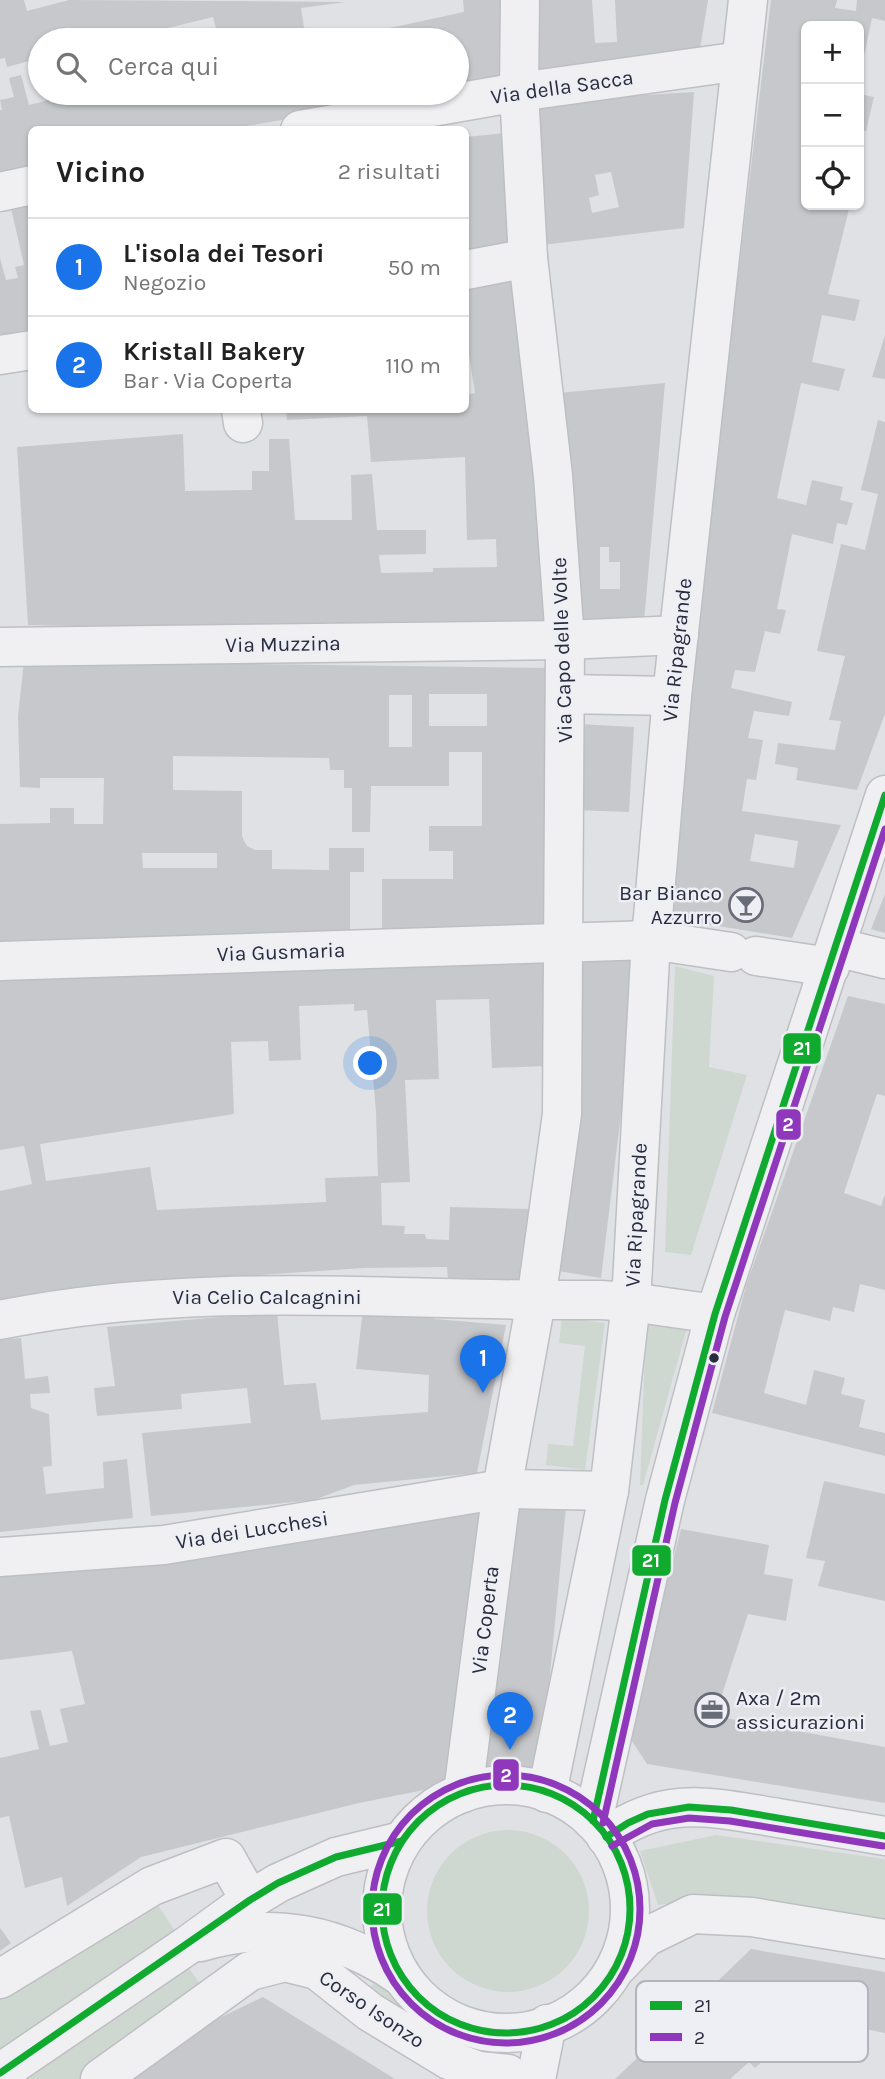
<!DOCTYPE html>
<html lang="it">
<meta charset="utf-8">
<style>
:root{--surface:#fff;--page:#f2f2f2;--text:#222;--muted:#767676;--line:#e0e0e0;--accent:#1a73e8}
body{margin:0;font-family:Karla,sans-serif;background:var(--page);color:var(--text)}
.controls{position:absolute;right:21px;top:21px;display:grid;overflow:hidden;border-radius:10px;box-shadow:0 2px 5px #0004}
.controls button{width:63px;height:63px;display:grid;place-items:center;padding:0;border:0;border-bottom:2px solid var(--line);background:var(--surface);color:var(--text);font:35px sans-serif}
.you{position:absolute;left:371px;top:1064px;width:24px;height:24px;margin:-18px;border:5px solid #fff;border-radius:50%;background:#1a73e8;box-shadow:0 0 0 10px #1a73e833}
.badge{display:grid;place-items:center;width:46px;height:46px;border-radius:50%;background:var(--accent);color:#fff;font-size:23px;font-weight:700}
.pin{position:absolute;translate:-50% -58px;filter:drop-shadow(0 2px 4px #0008)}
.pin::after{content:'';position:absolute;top:37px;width:24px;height:21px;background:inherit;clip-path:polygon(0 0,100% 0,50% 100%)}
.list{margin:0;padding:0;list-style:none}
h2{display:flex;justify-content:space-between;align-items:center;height:91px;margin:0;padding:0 28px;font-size:30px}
h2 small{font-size:23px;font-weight:400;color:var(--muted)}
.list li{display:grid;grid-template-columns:46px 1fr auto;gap:21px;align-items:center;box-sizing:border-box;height:98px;padding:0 28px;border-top:2px solid var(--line)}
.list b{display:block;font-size:26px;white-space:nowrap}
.list p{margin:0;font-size:23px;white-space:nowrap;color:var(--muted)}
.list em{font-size:23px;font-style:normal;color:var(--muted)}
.icon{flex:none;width:38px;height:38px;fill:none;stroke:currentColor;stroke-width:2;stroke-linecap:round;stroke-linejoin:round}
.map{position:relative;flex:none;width:885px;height:2079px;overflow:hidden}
.search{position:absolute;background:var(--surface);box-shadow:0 2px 5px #0004;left:28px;top:28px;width:441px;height:77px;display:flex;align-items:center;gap:18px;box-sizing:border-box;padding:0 24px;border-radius:38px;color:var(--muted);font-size:26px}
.panel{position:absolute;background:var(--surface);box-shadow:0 2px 5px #0004;left:28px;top:126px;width:441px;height:287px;border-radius:10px}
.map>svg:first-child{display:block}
</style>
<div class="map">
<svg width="885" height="2079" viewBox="0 0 885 2079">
<rect width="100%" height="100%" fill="#e0e1e5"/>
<g fill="#cfd8d0">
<polygon points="675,966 714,976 709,1067 747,1075 691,1255 665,1252"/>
<polygon points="562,1317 605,1323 585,1470 546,1465 548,1444 573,1446 585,1346 559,1343"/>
<polygon points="646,1320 689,1321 643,1485 640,1485"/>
<circle cx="508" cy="1911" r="81"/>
<polygon points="716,1835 885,1859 885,1922 705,1898 658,1905 640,1851"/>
<polygon points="156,1902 175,1931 0,2054 0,1995"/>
<polygon points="185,1963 204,1989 86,2079 21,2079"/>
<polygon points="378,1982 393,1988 425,2014 462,2038 470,2048 473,2059 358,1992"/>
</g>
<g fill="#c6c8cc" fill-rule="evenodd">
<polygon points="0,0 24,0 27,11 69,0 346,2 301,8 306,40 219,40 213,17 168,28 171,40 126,40 125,36 110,40 40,40 40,58 7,67 5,58 0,59"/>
<polygon points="463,0 502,0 507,83 457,91 457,40 334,40 464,12"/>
<polygon points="536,0 592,0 595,43 617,42 615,0 708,0 698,61 540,70"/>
<path d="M771 0H837L835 8 856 11 857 0H885V21L872 18 860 75 859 26H806V205H850L828 294 860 300 855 321 822 315 812 362 845 369 839 391 801 383 777 498 806 505 812 480 843 487 840 500 853 503 847 525 837 523 833 544 792 534 777 609 786 610 780 634 765 631 755 672 735 670 731 688 792 702 789 716 754 711 748 738 763 740 756 780 747 779 742 811 841 825 792 938 669 918 696 628ZM755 834 798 841 794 868 750 861Z"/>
<polygon points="21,75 29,105 76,93 437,94 223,130 32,130 32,173 0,180 0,110 2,110 0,100 14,97 9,78"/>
<path d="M694 92 684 228 542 245 533 102ZM611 172 619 207 592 213 589 198 599 195 595 175Z"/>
<polygon points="859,94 874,97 866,131 859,130"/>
<polygon points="505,133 516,252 466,262 466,137"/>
<polygon points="32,204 32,340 0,347 0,258 6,280 18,278 15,267 24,265 11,208"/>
<polygon points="516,271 551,636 28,625 17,447 183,434 185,491 252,490 252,471 269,471 269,439 289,439 295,520 352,520 351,475 372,474 377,530 426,530 426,554 379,555 381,573 433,572 433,568 497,567 496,539 467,540 465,457 371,462 367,416 287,420 286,410 466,410 466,395 475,393 466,336 466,280"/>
<polygon points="885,335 885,379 872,377"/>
<path d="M665 383 643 633H574L558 393ZM600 547H609V562H620V589H600Z"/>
<polygon points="878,420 885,422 885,714 857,790 796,780 798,768 775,764 778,743 835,750 841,721 829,720 845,656 817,651 841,544 865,550 878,494 861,490"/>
<path d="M24 661 546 668 558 923 382 929V879H453V851H429V826H482V752H449V786H371L370 832H352V788H344V770H330L329 758 173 756V790L242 791V835L244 841 247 846 255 850H272V869L329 870V848H364V872H350V930L0 945V824L50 823V808H74V824H103L104 778H40V788L20 787 18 716ZM429 694H487V726H429ZM389 695H412V747H389ZM142 853H217V868H143Z"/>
<polygon points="578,724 634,727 629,812 572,810"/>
<polygon points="885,894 885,933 871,929"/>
<polygon points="573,949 633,952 627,1065 601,1278 552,1270"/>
<path d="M543 954 545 1066 492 1068 489 999 436 1000 439 1079 405 1080 410 1182 381 1183 382 1225 405 1226 404 1234H425L426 1239 449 1240 450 1207 531 1209 521 1281 448 1279 447 1267 364 1268 259 1275 86 1292 0 1305V1191L32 1184 24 1146 0 1150V976ZM354 1004V1011L367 1010 376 1112 378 1176 325 1178 326 1202 157 1210 150 1167 46 1181 40 1144 234 1114 231 1042 268 1041 269 1061 301 1060 299 1006Z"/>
<polygon points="848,996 885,1004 885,1096 877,1094 844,1193 881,1206 885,1194 885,1290 860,1284 854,1312 833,1307 830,1321 785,1310 764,1393 806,1405 814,1370 845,1378 841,1394 865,1400 859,1427 885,1433 885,1456 712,1413 746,1286"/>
<polygon points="363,1309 427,1315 435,1319 506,1325 477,1473 354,1485 314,1500 151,1516 142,1433 251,1423 247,1388 181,1394 182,1409 97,1416 94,1388 115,1386 107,1327 277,1312 284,1385 316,1383 321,1420 428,1412 429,1375 356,1369"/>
<polygon points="21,1338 25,1379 48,1376 50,1393 30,1394 31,1408 49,1414 52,1466 43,1467 46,1494 104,1488 103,1462 127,1459 133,1518 0,1532 0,1340"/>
<polygon points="824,1481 885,1494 885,1601 818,1586 825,1561 806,1558"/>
<polygon points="508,1501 566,1507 541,1769 477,1766"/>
<polygon points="480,1512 454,1784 359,1803 141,1857 67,1906 62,1877 25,1888 9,1816 0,1818 0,1758 39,1749 30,1711 41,1710 50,1746 68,1742 60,1709 85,1704 72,1651 0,1660 0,1572"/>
<polygon points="681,1529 769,1545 764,1574 793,1579 786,1621 748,1614 715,1716 885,1747 885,1803 647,1764 628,1735"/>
<polygon points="0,1928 11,1943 0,1951"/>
<polygon points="751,1949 885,1972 885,2033 812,2018 755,2068 749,2062 730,2079 615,2079 650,2046 655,2051 697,2011 692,2006"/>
<polygon points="263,1997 395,2079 117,2079 180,2037"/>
</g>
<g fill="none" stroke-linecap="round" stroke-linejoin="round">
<g stroke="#bebfc3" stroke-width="41">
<g id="minor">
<polyline points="300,130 519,92 741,61"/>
<polyline points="0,192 32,185"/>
<polyline points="466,270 528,258"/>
<polyline points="0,355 32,350"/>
<polyline points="241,410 243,423"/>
<polyline points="0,647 565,640 679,635"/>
<polyline points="565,694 672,696"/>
<polyline points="836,947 885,959"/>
<polyline points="756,956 830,967"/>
<polyline points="0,961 651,940 731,952"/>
<path d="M0 1320C199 1279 400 1302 601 1300L631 1302 715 1314"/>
<polyline points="0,1557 164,1545 502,1489 609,1491"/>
<circle cx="506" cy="1909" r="124"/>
<polyline points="463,1793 502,1489 536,1301 562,1114 565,640 553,476 528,258 519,92 520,0"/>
<polyline points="547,1793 609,1491 631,1302 651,940 672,696 748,0"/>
<polyline points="593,1821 665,1500 715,1314 885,795"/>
<path d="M606 1837C665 1794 711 1807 778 1818 813 1824 849 1830 885 1836"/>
<path d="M200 1942C273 1920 341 1935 402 1977"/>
<polyline points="616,1968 646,1937 693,1914 752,1917 885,1939"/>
<polyline points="0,1979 152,1886 226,1858 250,1900"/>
<polyline points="0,2073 188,1945 250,1900 278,1883 336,1857 402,1841"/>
<polyline points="100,2079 250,1971 285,1962 317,1970 370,2012 449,2060 479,2071 508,2074"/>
<polyline points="536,2079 547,2024"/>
</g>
</g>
<use href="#minor" stroke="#f0f0f2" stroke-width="38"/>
<g stroke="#edeff5" stroke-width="12">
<g id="bus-1">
<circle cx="506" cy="1909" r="124"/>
<polyline points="593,1821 665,1500 715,1314 885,795"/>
<polyline points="606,1837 628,1823 648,1814 689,1807 731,1810 885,1836"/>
<polyline points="0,2073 250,1900 278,1883 336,1857 402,1841"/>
</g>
</g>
<g stroke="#edeff5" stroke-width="12">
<g id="bus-2">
<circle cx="506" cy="1909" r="134"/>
<polyline points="603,1823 675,1503 725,1317 885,829"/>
<polyline points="612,1846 652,1824 689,1818 730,1821 883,1846"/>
</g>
</g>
<use href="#bus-1" stroke="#10ab2e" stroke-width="7"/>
<use href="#bus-2" stroke="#8f38bc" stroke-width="7"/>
</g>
<defs>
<g id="bar-ring" transform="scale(1.75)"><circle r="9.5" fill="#edeff5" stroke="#686b78" stroke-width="1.5"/><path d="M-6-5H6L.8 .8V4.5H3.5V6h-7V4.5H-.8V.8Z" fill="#686b78"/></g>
<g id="office-ring" transform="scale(1.75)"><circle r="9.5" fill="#edeff5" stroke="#686b78" stroke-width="1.5"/><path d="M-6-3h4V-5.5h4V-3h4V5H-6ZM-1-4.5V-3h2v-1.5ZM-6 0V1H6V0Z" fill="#686b78"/></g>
</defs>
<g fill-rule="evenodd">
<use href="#bar-ring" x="746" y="905"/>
<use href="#office-ring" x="712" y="1710"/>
</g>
<circle fill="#282c3d" stroke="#edeff5" stroke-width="2.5" cx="714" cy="1358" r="6"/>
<g text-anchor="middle" stroke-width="5" stroke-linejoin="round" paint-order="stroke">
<g font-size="21" fill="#282c3d" stroke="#edeff5">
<text transform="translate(562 87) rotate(-8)" y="7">Via della Sacca</text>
<text transform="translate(283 644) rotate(-1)" y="7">Via Muzzina</text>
<text transform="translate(562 650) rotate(-92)" y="7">Via Capo delle Volte</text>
<text transform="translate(677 650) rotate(-84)" y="7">Via Ripagrande</text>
<text transform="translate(281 952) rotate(-2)" y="7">Via Gusmaria</text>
<text transform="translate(636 1215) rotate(-87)" y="7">Via Ripagrande</text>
<text x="267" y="1304">Via Celio Calcagnini</text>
<text transform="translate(252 1530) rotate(-9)" y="7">Via dei Lucchesi</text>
<text transform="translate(485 1620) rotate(-83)" y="7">Via Coperta</text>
<text transform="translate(372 2009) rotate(34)" y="7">Corso Isonzo</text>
</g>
<g font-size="21" fill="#282c3d" stroke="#edeff5" text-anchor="end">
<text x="722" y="900">Bar Bianco<tspan x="722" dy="24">Azzurro</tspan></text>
<text x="736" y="1705" text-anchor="start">Axa / 2m<tspan x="736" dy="24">assicurazioni</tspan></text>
</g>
</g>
<rect x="636" y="1981" width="232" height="81" rx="10" fill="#edeff5" stroke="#b2b4be" stroke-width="2"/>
<rect x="650" y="2001" width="32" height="9" fill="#10ab2e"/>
<rect x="650" y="2033" width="32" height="8" fill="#8f38bc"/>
<g font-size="19" fill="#282c3d">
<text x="694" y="2012">21</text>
<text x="694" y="2044">2</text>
</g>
<g stroke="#edeff5" stroke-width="2.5">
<rect x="782" y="1032" width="40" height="33" rx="7" fill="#10ab2e"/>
<rect x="775" y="1108" width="27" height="33" rx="7" fill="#8f38bc"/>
<rect x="631" y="1544" width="41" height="33" rx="7" fill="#10ab2e"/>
<rect x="492" y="1758" width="28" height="34" rx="7" fill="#8f38bc"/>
<rect x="362" y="1892" width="41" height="34" rx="7" fill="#10ab2e"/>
</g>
<g font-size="19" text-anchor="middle" font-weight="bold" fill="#fff">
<text x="802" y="1055">21</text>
<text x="788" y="1131">2</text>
<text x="651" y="1567">21</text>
<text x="506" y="1782">2</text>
<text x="382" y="1916">21</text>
</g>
</svg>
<div class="controls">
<button>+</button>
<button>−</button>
<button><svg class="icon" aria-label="locate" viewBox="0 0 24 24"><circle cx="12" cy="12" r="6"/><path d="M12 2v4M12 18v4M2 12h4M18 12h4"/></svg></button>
</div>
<div class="you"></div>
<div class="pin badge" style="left:483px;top:1393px">1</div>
<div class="pin badge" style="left:510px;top:1750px">2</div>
<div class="search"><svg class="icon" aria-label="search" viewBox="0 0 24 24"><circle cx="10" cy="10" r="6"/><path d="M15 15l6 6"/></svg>Cerca qui</div>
<section class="panel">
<h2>Vicino<small>2 risultati</small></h2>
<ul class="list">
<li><span class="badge">1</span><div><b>L'isola dei Tesori</b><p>Negozio</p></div><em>50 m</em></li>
<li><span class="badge">2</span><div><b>Kristall Bakery</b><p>Bar · Via Coperta</p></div><em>110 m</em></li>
</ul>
</section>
</div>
